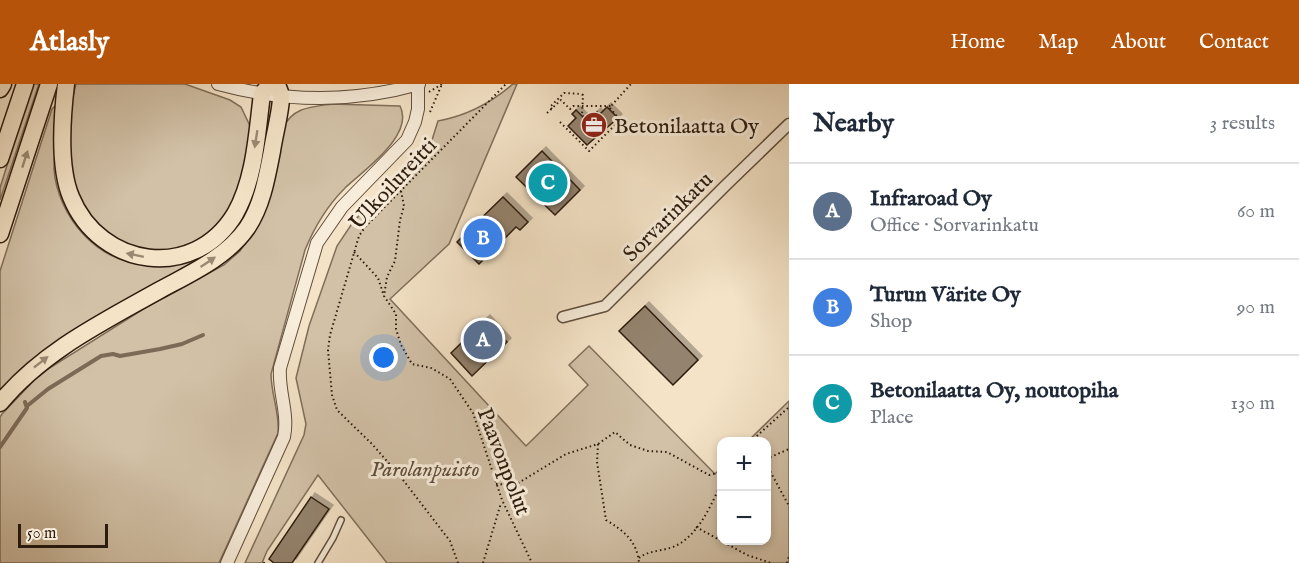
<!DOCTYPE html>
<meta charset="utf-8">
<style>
:root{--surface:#fff;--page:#f6f6f7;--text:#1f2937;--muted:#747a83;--line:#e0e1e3;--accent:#b45309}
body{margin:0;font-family:"IM FELL English",serif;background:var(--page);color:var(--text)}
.controls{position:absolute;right:18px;bottom:18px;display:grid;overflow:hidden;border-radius:12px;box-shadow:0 3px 9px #0003}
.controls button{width:54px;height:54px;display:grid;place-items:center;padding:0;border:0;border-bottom:2px solid var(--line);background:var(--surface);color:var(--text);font:30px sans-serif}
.scale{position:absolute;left:18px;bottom:15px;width:90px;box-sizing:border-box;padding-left:6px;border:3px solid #2d1b0d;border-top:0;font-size:16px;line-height:21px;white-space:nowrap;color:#2d1b0d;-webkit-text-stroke:4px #f8eddb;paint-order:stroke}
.you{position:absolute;left:384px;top:274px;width:21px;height:21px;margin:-15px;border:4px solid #fff;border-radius:50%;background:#1a73e8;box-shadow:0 0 0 9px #1a73e833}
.badge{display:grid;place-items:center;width:39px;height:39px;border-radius:50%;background:var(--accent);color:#fff;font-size:20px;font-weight:700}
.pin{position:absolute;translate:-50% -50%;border:3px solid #fff;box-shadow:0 2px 6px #0006}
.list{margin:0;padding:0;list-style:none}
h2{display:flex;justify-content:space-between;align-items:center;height:78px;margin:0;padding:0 24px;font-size:26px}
h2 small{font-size:20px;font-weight:400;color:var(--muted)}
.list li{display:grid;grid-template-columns:39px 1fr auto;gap:18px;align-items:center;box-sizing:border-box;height:96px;padding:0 24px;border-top:2px solid var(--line)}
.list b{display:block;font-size:22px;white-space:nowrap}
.list p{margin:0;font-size:20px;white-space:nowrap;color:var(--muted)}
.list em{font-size:20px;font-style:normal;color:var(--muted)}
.map{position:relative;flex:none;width:789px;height:479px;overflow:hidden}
header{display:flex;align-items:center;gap:36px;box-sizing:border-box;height:84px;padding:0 30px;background:var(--accent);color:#fff}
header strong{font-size:28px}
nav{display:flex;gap:33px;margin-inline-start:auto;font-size:21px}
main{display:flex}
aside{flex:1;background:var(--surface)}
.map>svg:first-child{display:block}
</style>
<header>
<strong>Atlasly</strong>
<nav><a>Home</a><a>Map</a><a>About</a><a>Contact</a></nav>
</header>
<main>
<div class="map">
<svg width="789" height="479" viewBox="0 0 789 479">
<defs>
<filter id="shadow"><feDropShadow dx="4" dy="-4" stdDeviation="0" flood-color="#0004"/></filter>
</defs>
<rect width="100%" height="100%" fill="#f4e3c7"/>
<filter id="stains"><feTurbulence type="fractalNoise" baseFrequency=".00333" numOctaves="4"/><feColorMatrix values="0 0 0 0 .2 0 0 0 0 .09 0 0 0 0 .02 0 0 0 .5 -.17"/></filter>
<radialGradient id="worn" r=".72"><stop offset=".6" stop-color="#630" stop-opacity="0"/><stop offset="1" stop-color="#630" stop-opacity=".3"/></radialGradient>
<g fill="#d2c1a7" stroke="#806e5a" stroke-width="1.5">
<polygon points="32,0 39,0 0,116 0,104"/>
<polygon points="76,0 185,0 230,16 241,23 250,42 248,65 239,103 226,133 203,155 171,166 133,165 107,151 79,120 69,74 71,21"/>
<path d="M513 0H517L449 160 390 215 526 362 588 301 569 281 589 262 715 390 721 384 722 456H766V358L748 357 789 317V479H387L318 391 267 467 262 479H245L304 351 306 340 296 294 309 242 337 162 353 138 432 56 438 37C466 32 491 19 513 0Z"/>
<path d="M332 20 400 22C415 51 364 86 345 104 328 121 314 144 305 166L271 290C271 310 280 330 278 349L219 479H0V333L2 330 40 290 145 224 224 181 240 167 255 145 283 44C293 23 311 23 332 20Z"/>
<path d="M55 22C58 28 54 73 54 85 57 131 98 181 146 179 153 179 161 174 168 172 187 166 206 160 225 153L263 36H268C260 81 255 130 220 163L37 272 0 306V187L52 25Z"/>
</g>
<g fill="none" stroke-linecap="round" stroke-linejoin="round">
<g stroke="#7c6a57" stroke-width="4">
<polyline points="27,322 48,305 101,272 113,270 120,272 160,265 182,260 203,251"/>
<polyline points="0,363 27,324 25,318"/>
</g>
</g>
<g fill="#94836e" stroke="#2d1b0d" stroke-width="1.5" filter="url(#shadow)">
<polygon points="607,23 618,34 587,61 568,42 576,34 572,30 576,26 587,37 597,28 599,31"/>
<polygon points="542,67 580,106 555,131 516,93"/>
<polygon points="503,113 528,138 520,146 516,143 479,180 457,158"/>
<polygon points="645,222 698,276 673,301 619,247"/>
<polygon points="486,235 507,258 472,292 451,269"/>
<polygon points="311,413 329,425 292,479 274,479 269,475"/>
</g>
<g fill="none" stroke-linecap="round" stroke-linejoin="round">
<g stroke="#5f4d3c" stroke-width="8">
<polyline id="service" points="318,479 333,454 341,436"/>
</g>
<g stroke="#5f4d3c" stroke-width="13">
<polyline id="minor" points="563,233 605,222 726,101 789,40"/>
</g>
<g stroke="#5f4d3c" stroke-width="14">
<g id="tertiary">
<path d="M218 0C285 18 353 19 419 0"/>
<path d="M227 479 284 353C289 329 278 307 280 284L317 159 342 123 407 56 415 38 418 25V0"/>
</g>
</g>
<g stroke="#2d1b0d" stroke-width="19">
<g id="trunk">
<path d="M66 0C62 33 58 82 71 113 100 184 194 198 235 130 255 95 257 49 262 10L270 0"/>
<polyline points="0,5 3,0"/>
<polyline points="0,75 25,0"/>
<polyline points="0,150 49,0"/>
<path d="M0 319C42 268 101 239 158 207 189 190 226 174 247 144 262 122 267 93 272 67 274 52 281 27 281 13 281 9 278 4 277 0"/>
</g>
</g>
<g stroke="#2d1b0d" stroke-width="2" stroke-dasharray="1.5 3" stroke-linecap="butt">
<polyline points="429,8 442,0"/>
<polyline points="552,25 550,23 564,9 581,10 583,11 582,31 585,34"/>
<polyline points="430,28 442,0"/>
<polyline points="547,29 561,16 570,25 573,22 611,22"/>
<polyline points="560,38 589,67 620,36 610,24 611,22 631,0"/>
<polyline points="401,107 404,122 400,136 395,177 387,193 384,212 396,230 396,245 401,261 412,280 431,284 450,295 473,329 502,416 532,479"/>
<polyline points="354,168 378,194 383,209"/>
<polyline points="750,358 789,323"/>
<path d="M598 360 597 378 606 436C624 447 637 457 639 479"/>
<polyline points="766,375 789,365"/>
<polyline points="766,386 770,387 789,422"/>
<polyline points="496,400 515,401 566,370 598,360 615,348 630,361 648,367 667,368 709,391 722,388"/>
<polyline points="696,443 747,471 771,479"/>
<path d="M639 474C650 465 666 468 679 460 700 448 712 419 722 398"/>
<polyline points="264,479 264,478"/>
<polyline points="458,479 450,457 400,392 372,360 337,326 332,311 328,266 330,251 359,152 365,143 506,0"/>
<polyline points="483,479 501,419"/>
<polyline points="787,479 789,472"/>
</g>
<use href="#service" stroke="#f8eddb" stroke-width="5"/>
<use href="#minor" stroke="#f8eddb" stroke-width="10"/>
<use href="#tertiary" stroke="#f8eddb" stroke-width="12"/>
<use href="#trunk" stroke="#f4e3c7" stroke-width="16"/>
</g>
<defs><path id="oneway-solid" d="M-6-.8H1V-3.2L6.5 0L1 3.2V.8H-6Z" transform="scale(1.5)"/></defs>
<g fill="#9a8973">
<use href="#oneway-solid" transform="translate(256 55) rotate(99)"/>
<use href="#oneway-solid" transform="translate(25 75) rotate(-72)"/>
<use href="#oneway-solid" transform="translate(135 171) rotate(-168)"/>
<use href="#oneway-solid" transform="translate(208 178) rotate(-34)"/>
<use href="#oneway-solid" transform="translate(41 278) rotate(-38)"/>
</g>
<defs>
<g id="office-disc" transform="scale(1.35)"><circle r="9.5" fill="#8f2418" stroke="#f8eddb"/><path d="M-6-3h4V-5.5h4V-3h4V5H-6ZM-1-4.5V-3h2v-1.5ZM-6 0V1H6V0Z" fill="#fff"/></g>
</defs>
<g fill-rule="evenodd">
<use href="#office-disc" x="594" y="41"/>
</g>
<g text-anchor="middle" stroke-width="6" stroke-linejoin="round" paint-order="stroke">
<g font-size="22" fill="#2d1b0d" stroke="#f8eddb" text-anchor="start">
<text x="614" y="49">Betonilaatta Oy</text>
</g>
<g font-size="22" fill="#2d1b0d" stroke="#f8eddb">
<text transform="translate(392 99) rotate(-47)" y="8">Ulkoilureitti</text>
<text transform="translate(667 132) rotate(-45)" y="8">Sorvarinkatu</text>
<text transform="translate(505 377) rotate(69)" y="8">Paavonpolut</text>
</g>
<g font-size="22" font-style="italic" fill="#5f4d3b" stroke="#f8eddb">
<text x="425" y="392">Parolanpuisto</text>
</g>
</g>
<rect width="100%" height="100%" filter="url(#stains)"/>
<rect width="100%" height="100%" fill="url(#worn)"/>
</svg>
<div class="controls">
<button>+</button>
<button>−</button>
</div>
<div class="scale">50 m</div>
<div class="you"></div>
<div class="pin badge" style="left:483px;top:256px;background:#5c6f8a">A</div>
<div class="pin badge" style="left:483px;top:154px;background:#3f7fe0">B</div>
<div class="pin badge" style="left:548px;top:99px;background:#0f9aa8">C</div>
</div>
<aside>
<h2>Nearby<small>3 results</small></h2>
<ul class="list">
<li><span class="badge" style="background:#5c6f8a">A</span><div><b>Infraroad Oy</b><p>Office · Sorvarinkatu</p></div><em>60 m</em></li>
<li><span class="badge" style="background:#3f7fe0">B</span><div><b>Turun Värite Oy</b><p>Shop</p></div><em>90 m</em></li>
<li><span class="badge" style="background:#0f9aa8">C</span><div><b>Betonilaatta Oy, noutopiha</b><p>Place</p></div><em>130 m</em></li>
</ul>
</aside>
</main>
